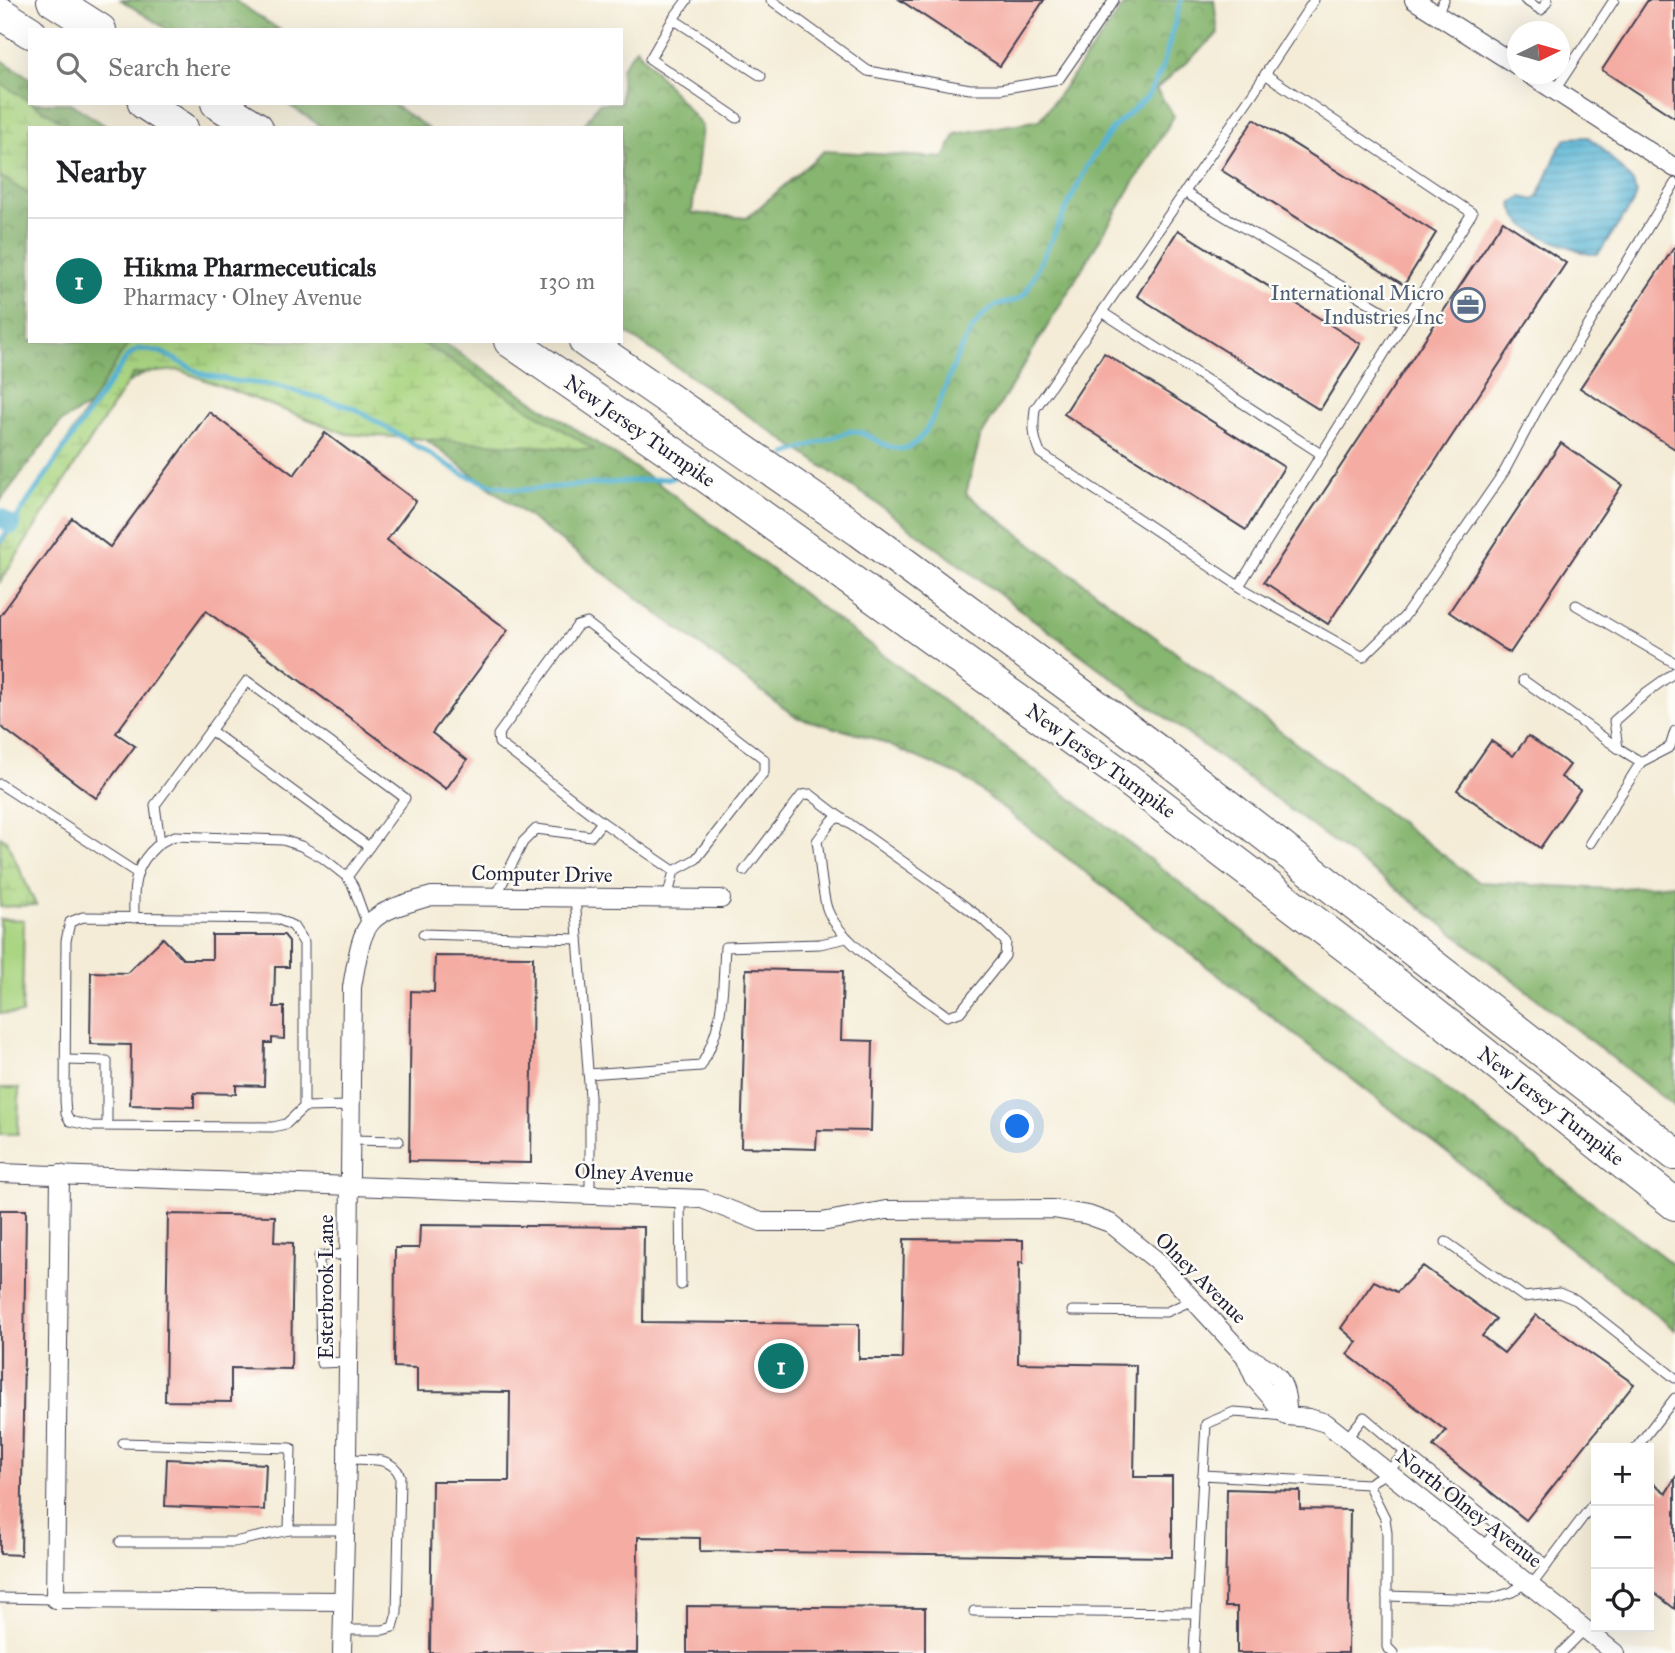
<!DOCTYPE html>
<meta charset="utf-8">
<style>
:root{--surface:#fff;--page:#f6f6f6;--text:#202124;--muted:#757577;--line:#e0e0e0;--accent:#0f766e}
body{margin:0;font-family:"IM FELL Great Primer",serif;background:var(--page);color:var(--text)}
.controls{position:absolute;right:21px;bottom:21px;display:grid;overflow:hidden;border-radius:0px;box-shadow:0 7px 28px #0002}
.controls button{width:63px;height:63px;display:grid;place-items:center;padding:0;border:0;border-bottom:2px solid var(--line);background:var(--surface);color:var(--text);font:35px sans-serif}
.compass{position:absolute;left:1507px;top:21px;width:63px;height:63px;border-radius:50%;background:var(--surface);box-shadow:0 7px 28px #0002;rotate:85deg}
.you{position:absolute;left:1018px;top:1127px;width:24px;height:24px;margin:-18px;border:5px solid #fff;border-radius:50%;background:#1a73e8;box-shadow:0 0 0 10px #1a73e833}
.badge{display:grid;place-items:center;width:46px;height:46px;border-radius:50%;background:var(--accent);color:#fff;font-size:23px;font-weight:700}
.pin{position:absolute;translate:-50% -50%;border:4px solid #fff;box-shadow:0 2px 7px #0006}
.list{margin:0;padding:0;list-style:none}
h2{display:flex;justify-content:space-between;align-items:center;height:91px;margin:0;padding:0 28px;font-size:30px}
h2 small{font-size:23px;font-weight:400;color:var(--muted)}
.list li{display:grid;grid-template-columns:46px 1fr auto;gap:21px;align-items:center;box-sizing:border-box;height:126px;padding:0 28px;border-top:2px solid var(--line)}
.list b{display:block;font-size:26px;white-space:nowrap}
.list p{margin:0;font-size:23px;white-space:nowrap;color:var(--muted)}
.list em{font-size:23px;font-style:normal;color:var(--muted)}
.icon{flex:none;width:38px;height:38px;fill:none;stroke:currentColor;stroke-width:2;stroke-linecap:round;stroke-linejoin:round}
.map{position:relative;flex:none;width:1675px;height:1653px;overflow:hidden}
.search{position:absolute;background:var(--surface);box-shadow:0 7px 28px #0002;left:28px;top:28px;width:595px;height:77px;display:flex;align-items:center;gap:18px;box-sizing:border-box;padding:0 24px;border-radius:0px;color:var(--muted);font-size:26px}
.panel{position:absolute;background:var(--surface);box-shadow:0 7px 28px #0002;left:28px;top:126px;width:595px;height:217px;border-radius:0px}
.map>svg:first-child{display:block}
</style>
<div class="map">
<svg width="1675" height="1653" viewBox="0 0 1675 1653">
<defs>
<pattern id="forest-crowns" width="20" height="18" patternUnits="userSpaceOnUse" patternTransform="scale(1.75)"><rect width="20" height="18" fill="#87b670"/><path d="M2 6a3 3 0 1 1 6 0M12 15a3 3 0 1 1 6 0" fill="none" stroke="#6e945d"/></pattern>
<pattern id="wetland-marsh" width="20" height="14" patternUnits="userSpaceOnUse" patternTransform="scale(1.75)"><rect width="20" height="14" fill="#aad582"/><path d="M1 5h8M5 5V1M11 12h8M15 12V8" fill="none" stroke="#92b771"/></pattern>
<pattern id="water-rules" width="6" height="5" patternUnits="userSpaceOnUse" patternTransform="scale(1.75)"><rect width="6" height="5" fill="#56b4d4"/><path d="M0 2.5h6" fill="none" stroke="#4792ad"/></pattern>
</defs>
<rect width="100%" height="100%" fill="#fdfcf7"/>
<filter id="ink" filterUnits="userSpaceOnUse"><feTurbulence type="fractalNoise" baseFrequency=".0143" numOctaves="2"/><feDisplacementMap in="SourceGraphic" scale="14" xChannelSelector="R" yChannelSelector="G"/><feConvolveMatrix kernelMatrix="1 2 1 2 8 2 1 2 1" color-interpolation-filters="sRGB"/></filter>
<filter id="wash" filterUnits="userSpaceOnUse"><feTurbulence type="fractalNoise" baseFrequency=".00686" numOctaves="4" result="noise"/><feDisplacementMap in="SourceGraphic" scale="28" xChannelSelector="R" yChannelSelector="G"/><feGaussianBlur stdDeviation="1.57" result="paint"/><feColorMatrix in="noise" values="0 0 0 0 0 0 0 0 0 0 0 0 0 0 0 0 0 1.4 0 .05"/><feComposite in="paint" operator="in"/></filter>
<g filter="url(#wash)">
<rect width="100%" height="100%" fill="#f4ecd7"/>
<g fill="url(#forest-crowns)" stroke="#546c56" stroke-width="2">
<polygon points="121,0 234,0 280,30 168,30"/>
<polygon points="1128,0 1214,0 1218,34 1156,89 1174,116 980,438 966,494 1479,882 1610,889 1675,884 1675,1107 1393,886 875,502 621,329 621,128 582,128 599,103 621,103 621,69 636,48 702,126 692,213 747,218 824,151 944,158 956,134 1040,120"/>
<polygon points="0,59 30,78 30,103 70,103 109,128 30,128 30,341 441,341 655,481 1016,756 1675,1266 1675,1330 963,777 872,738 796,717 381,406 188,348 61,422 0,501"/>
<polygon points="286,103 391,103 428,128 324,128"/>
</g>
<g fill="url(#wetland-marsh)" stroke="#667c5e" stroke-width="2">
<polygon points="0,83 72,128 30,128 30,195 0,176"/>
<polygon points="130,341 419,341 595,450 347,434 179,370 133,374 0,582 0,547"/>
<polygon points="0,836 6,840 36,905 0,907"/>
</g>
<g fill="#aad582" stroke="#667c5e" stroke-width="2">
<polygon points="0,919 24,920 22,1014 0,1013"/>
<polygon points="0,1088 19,1088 18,1134 0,1134"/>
</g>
<path fill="url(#water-rules)" stroke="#3c6b88" stroke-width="2" d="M1588 137 1600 146 1633 182 1636 193 1633 203 1601 250 1597 254H1592C1583 254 1578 249 1570 247 1551 241 1514 228 1512 204L1522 197 1534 200 1538 197 1560 146 1567 138Z"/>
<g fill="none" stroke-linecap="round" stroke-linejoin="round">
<g stroke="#56b4d4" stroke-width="5">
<path d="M786 454 851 431C871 431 886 453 906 448 932 441 947 377 958 355 966 338 979 313 998 305 1011 300 1015 304 1026 292L1087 166 1113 128 1148 96 1162 69 1181 0"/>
<polyline points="0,542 127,357 138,349 161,352 202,374 235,381 274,385 354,408 463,474 489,484 519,490 673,478"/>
</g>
<polyline stroke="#56b4d4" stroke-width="18" points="0,517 12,525"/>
</g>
<g id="blocks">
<g fill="#f4aca3">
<polygon points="900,0 1044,0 1000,66"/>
<polygon points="1648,0 1675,0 1675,118 1602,70"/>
<polygon points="1254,119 1436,233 1404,285 1221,170"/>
<polygon points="1503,221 1566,263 1328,624 1264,582"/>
<polygon points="1178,230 1361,344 1320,410 1137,296"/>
<polygon points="1675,246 1675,449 1580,388"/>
<polygon points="1104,353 1284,467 1246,530 1064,414"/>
<polygon points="209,412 294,475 325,433 416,501 387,540 508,630 432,733 467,760 446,789 206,611 116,733 135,746 96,798 0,726 0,616 72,518 110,547"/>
<polygon points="1561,443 1622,485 1510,653 1449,612"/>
<polygon points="1528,736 1570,765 1561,777 1580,790 1540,848 1457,790 1491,741 1513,756"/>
<polygon points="212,935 284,935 289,941 289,967 275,967 274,1007 284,1007 284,1039 272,1038 272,1043 265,1043 264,1086 236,1085 236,1094 194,1093 194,1107 130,1105 131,1045 90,1044 91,972 127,973 163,938 183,959 212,959"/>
<polygon points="435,956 533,957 531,1163 409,1161 411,991 434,992"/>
<polygon points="746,969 843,971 841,1040 873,1041 871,1131 817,1130 816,1149 741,1147"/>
<polygon points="0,1210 26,1210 21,1555 0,1554"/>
<polygon points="168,1214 275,1216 274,1242 293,1243 291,1369 231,1368 231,1402 165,1401"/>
<polygon points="420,1225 644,1227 643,1322 859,1324 859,1359 902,1359 904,1239 1023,1240 1023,1263 1019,1262 1018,1363 1136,1365 1134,1477 1172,1477 1172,1557 700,1551 700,1538 638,1537 637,1653 430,1653 432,1481 509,1481 510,1392 417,1391 417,1368 394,1367 395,1248 419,1248"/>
<polygon points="1423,1266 1496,1319 1482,1336 1504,1353 1536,1315 1634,1384 1526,1520 1433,1446 1446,1431 1347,1354 1357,1342 1341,1328 1374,1281 1397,1292"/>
<polygon points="167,1459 266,1464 264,1510 165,1506"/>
<polygon points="1675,1478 1675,1609 1649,1589 1649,1480 1666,1493"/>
<polygon points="1227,1489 1300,1491 1300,1509 1350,1510 1348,1653 1237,1653 1237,1607 1225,1607"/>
<polygon points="687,1606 925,1608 925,1653 687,1653"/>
</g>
</g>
</g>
<g filter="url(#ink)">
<use href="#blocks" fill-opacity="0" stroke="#424052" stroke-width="2"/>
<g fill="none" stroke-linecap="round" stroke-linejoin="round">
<g stroke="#424052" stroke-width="11">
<g id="service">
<polyline points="687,0 673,19 761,76"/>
<polyline points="771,0 868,71 970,89 1000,89 1059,79 1114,0"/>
<path d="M1314 0 1253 93 1035 409C1033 425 1033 437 1040 453L1245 590 1363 657 1404 617 1504 472 1537 410 1675 183"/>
<polyline points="1525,0 1541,10 1548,0"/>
<polyline points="1436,14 1444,0"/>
<polyline points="673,19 650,59 737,118"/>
<polyline points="1555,90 1614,0"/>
<polyline points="1184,192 1403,323"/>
<polyline points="1102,312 1321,454"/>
<polyline points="1239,586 1472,213 1265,74"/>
<polyline points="1576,605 1675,663"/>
<polyline points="1675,672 1647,692 1614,721 1618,748 1641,762 1670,747 1675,731"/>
<polyline points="1523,680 1618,748"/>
<polyline points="210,730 369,847"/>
<polyline points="0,784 137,873"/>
<path d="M840 817 947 893 982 919 1006 942 1005 956 960 1012 947 1016C916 992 842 946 828 911 822 898 820 858 817 841L832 821Z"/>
<polyline points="602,822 674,871"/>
<polyline points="160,842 155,805 247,681 405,798 347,877"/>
<polyline points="1590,843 1641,762"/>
<polyline points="744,871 802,795 810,794 840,817"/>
<polyline points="496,896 523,842 536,829 591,836 602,822 499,743 498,735 577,626 587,623 764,759 764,772 696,859 674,871 667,899"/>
<polyline points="575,897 590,1097 590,1194"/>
<path d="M134 918C134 905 133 891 136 879 140 860 157 841 175 836L283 840 301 846 323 858 347 877 353 886 368 927"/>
<polyline points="423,934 578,939"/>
<polyline points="65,1060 107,1061 107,1125"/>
<path d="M588 1074 701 1066C725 1023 722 994 725 947L820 944 847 938"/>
<polyline points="304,1107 304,943 293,926 278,919 83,917 70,922 66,941 65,1100 66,1114 70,1121 91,1126 273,1127 286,1124 304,1107 350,1106"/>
<polyline points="350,1140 399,1141"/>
<polyline points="680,1198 681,1285"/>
<polyline points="1446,1242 1524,1297 1559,1293 1576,1300 1675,1378"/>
<polyline points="1072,1311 1166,1312 1193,1300"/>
<polyline points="348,1362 321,1363 319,1256 349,1254"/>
<polyline points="1346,1439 1364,1417 1405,1452"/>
<polyline points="123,1443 291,1448 289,1530 344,1530"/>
<polyline points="1636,1448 1675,1398"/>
<polyline points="1203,1475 1206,1424 1234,1412 1285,1416"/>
<polyline points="1368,1484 1385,1518 1387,1533 1387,1647 1393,1653"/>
<polyline points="120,1542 234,1542 289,1530"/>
<polyline points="1483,1547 1499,1527 1547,1565"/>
<polyline points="1531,1586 1596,1500"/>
<polyline points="1387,1596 1490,1599 1512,1592 1526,1582"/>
<polyline points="0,1598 55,1599"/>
<polyline points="974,1611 1194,1613"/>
<path d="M342 1630H383L393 1627 397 1613 400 1476C392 1455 366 1460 347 1459"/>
<polyline points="1194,1653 1203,1475 1368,1484 1388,1472 1405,1452 1499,1527"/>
<polyline points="1561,1653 1585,1629"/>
</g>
</g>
<g stroke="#424052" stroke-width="20">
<g id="minor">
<polyline points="1414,0 1518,66"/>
<polyline points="1529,74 1675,168"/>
<path d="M0 1173 702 1199 761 1222H822L886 1210 1053 1209 1088 1215 1110 1223 1156 1260 1245 1356 1255 1379 1287 1416C1288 1380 1277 1371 1245 1356"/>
<polyline points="60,1174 55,1599 343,1601"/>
<polyline points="1287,1416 1309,1418 1326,1423 1615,1653"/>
<path d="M342 1653 347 1459 352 987C364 918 363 915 432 896L721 899"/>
</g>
</g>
<g stroke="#424052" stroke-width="34">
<g id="motorway">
<polyline points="53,0 100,30"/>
<polyline points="0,13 30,32"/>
<polyline points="144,103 182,128"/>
<polyline points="217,103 257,128"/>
<polyline points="510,341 689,464 1119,773 1396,984 1675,1204"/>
<polyline points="585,341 860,531 1156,750 1675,1154"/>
</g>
</g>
<use href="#service" stroke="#fff" stroke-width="9"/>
<use href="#minor" stroke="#fff" stroke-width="18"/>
<use href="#motorway" stroke="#fff" stroke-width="32"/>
</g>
</g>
<defs>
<g id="office-ring" transform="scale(1.75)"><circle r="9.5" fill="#fdfcf7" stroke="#5c6f8a" stroke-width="1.5"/><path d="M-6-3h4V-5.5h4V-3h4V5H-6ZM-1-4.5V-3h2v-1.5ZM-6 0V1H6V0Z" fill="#5c6f8a"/></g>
</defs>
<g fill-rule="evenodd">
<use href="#office-ring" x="1468" y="305"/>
</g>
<g text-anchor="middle" stroke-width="5" stroke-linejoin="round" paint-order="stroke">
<g font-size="21" fill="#4e5e75" stroke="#fdfcf7" text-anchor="end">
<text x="1444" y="300">International Micro<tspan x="1444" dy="24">Industries Inc</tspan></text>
</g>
<g font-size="21" fill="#22223b" stroke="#fdfcf7">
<text transform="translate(640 431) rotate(35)" y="7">New Jersey Turnpike</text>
<text transform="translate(1101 761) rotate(36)" y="7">New Jersey Turnpike</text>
<text transform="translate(542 874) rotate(1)" y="7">Computer Drive</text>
<text transform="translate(1551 1106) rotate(38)" y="7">New Jersey Turnpike</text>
<text transform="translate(634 1173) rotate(2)" y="7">Olney Avenue</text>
<text transform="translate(1201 1278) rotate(45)" y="7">Olney Avenue</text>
<text transform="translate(326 1287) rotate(-90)" y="7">Esterbrook Lane</text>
<text transform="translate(1469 1508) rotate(38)" y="7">North Olney Avenue</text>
</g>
</g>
</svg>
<div class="controls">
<button>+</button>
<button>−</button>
<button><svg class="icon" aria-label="locate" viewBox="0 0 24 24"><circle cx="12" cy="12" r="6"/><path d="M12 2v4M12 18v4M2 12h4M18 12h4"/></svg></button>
</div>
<svg class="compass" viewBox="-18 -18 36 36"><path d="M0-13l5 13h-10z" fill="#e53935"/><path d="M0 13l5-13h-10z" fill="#757577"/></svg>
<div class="you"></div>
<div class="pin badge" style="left:781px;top:1366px">1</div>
<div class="search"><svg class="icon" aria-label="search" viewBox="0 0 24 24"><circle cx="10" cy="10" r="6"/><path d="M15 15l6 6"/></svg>Search here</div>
<section class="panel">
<h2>Nearby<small></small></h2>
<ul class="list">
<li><span class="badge">1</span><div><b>Hikma Pharmeceuticals</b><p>Pharmacy · Olney Avenue</p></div><em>130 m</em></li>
</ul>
</section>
</div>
